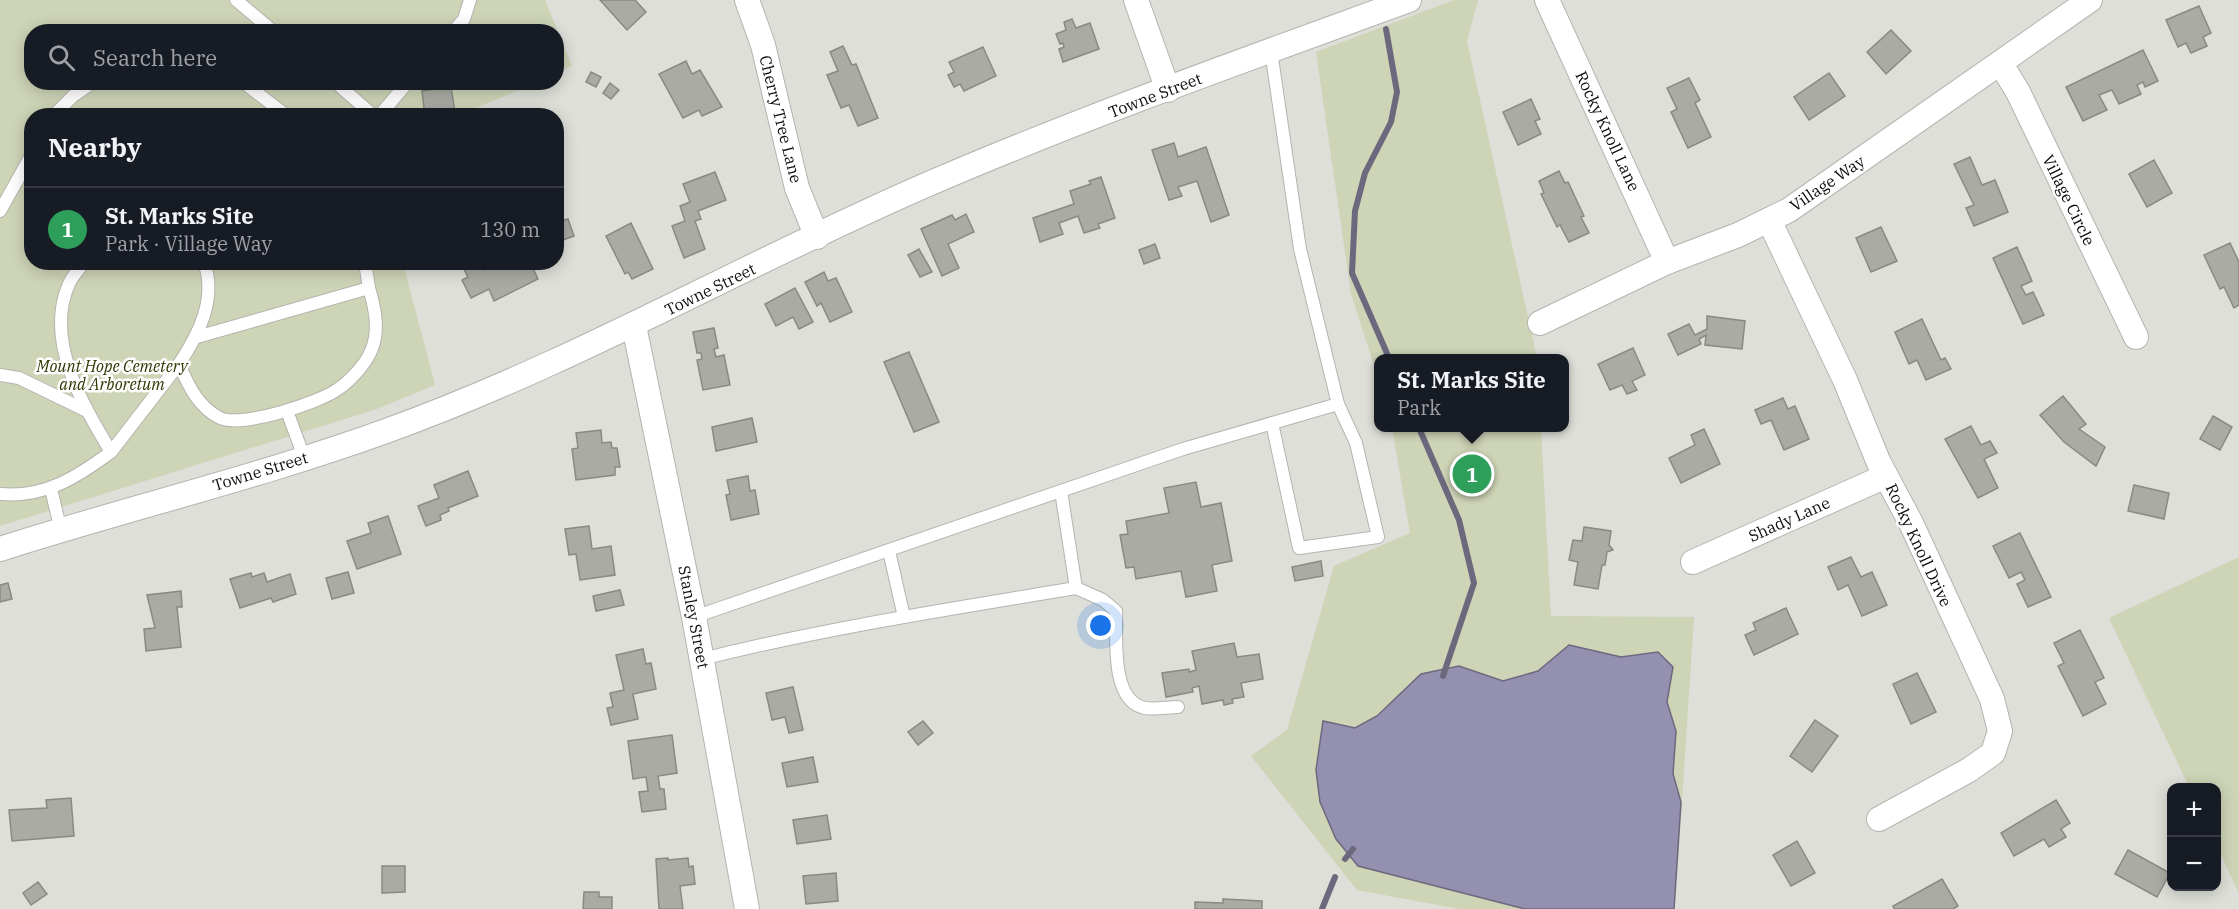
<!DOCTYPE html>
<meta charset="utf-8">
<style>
:root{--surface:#171b24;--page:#242831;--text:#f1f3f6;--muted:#9ea1a6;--line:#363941;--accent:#2563eb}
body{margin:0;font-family:"IBM Plex Serif",serif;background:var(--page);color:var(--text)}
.controls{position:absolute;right:18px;bottom:18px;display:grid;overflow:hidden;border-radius:12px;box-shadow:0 3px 15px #0003}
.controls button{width:54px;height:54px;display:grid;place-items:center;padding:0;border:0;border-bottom:2px solid var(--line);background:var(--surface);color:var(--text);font:30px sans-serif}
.you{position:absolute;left:1101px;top:626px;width:21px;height:21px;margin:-15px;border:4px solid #fff;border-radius:50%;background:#1a73e8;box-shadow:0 0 0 9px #1a73e833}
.badge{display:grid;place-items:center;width:39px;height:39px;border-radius:50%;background:var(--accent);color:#fff;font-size:20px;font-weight:700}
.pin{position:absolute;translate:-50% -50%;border:3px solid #fff;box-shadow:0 2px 6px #0006}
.popup{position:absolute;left:1374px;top:354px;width:195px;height:78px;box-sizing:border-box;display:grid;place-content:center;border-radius:12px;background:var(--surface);filter:drop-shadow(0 2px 4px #0005);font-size:20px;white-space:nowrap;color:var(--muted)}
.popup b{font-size:22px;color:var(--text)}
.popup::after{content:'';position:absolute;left:50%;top:100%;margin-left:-12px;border:12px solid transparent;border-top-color:var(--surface)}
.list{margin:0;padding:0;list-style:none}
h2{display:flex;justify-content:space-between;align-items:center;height:78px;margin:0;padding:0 24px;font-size:26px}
h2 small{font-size:20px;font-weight:400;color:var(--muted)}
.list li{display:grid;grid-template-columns:39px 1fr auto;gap:18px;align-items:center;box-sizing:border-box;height:84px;padding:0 24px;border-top:2px solid var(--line)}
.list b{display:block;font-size:22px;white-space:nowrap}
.list p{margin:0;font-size:20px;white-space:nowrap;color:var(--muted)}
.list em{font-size:20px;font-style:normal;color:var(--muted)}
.icon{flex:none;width:33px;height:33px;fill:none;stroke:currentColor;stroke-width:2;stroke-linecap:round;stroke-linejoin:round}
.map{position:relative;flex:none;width:2239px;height:909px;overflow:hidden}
.search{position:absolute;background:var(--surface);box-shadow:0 3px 15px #0003;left:24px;top:24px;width:540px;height:66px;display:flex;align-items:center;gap:15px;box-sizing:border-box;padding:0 21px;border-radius:24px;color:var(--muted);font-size:22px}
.panel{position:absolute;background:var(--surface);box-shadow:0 3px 15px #0003;left:24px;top:108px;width:540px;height:162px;border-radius:24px}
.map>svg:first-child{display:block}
</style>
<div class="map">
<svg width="2239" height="909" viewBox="0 0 2239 909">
<rect width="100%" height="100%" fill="#dddfd8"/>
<g fill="#ced4b6">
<polygon points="0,0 545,0 572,66 557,73 556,32 32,32 32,82 536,83 459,115 32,116 32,262 403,263 435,385 377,409 0,526"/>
<polygon points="1454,0 1478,0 1467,41 1537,358 1379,358 1379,381 1351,294 1316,52"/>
<polygon points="1392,428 1541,428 1551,616 1694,617 1675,909 1459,909 1357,890 1251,756 1287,730 1334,566 1410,533"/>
<polygon points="2239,557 2239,894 2217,846 2216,788 2189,787 2109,618"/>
</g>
<polygon fill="#9490af" stroke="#6c697e" stroke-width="1.5" points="1569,645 1621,657 1658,652 1673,667 1667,702 1676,731 1673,774 1681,802 1674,909 1525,909 1358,866 1336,839 1320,802 1316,770 1323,721 1355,728 1377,716 1421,674 1459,666 1503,681 1538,671"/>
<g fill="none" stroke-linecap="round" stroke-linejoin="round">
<g stroke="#6c697e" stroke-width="6">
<polyline points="1386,29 1397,92 1391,122 1365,173 1355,211 1352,273 1389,358"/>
<polyline points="1419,428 1459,520 1474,583 1443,676"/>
<polyline points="1345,859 1353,849"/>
<polyline points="1322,909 1335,877"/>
</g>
</g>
<g fill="#a9aba4" stroke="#888a83" stroke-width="1.5">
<polygon points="600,0 635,0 646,12 627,30"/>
<polygon points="2199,6 2211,33 2203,37 2207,46 2191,53 2186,43 2178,47 2166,20"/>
<polygon points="1072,19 1076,28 1090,23 1099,49 1063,62 1059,49 1064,47 1063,43 1060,44 1056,34 1066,30 1064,22"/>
<polygon points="1891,30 1911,51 1886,74 1867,52"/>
<polygon points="843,46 852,65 856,64 878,118 858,126 849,105 841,108 827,75 838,71 830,52"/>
<polygon points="983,47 996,76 964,91 960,84 954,87 948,75 954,72 949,62"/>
<polygon points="2143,50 2158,81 2145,87 2143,82 2137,85 2141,94 2119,104 2112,90 2099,95 2107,110 2083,121 2066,87"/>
<polygon points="686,61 692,74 700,70 722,107 702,116 699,110 683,118 659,74"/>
<polygon points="591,72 601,77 596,87 586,82"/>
<polygon points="1829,73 1845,96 1809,120 1794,97"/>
<polygon points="1689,78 1700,100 1695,103 1711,137 1688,148 1671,112 1677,109 1667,88"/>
<polygon points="610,83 619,90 611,99 603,93"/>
<polygon points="451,87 455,112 425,116 422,91"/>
<polygon points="1531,99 1540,119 1535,121 1541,134 1518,145 1503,112"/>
<polygon points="1174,143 1178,157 1206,147 1229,215 1211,222 1197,181 1178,187 1182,196 1169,200 1152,150"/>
<polygon points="1970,157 1982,185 1995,180 2008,212 1974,226 1966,208 1974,205 1954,164"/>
<polygon points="2154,160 2172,193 2147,207 2129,174"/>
<polygon points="1559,171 1565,183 1568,182 1584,216 1581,217 1589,233 1569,242 1560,225 1557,227 1541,194 1544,193 1539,181"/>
<polygon points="715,172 726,200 698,211 701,219 695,221 705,249 684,258 672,226 685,221 680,206 690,202 683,184"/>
<polygon points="1101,177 1115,218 1098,224 1100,228 1084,233 1078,216 1059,223 1063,234 1040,242 1033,218 1074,204 1070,191 1091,184 1089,181"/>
<polygon points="966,214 974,232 948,244 959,268 942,276 921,229 952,215 955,220"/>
<polygon points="568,219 574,236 563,240 557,222"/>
<polygon points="631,223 653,269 632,279 628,272 625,274 606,236"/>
<polygon points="1881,227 1897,261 1871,272 1856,238"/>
<polygon points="2230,243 2239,262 2239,305 2234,308 2224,287 2220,289 2204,255"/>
<polygon points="1155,244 1160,258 1144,264 1139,250"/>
<polygon points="2017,247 2032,281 2021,286 2026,295 2033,292 2044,315 2023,324 1993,258"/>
<polygon points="919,249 932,272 920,277 908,255"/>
<polygon points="460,262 480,262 483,270 494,265 493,262 530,262 538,279 494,301 489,289 471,298 462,280 468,277"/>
<polygon points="824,272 828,281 836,278 852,312 830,322 821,303 817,306 805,282"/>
<polygon points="795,288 813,322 799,329 793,317 776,326 765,304"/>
<polygon points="1707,316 1745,321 1742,349 1705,345 1706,335 1699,339 1701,344 1678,355 1668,334 1689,324 1695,335 1707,329"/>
<polygon points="1922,319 1941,360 1945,358 1951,369 1926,380 1917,360 1909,364 1895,332"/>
<polygon points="714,328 718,348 714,349 716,357 724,355 730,385 703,390 697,360 702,359 701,353 697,353 693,332"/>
<polygon points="1633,348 1645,375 1632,381 1637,390 1627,394 1622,385 1610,390 1598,364"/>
<polygon points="909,352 939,422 914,432 884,362"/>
<polygon points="2063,396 2086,424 2079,429 2105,447 2096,466 2064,442 2040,415"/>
<polygon points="1783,398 1788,409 1795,406 1809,439 1784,450 1771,420 1761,424 1755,410"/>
<polygon points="2213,416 2232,427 2220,450 2200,439"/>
<polygon points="752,418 757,442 716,451 712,427"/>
<polygon points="1971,426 1981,445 1990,441 1997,453 1984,459 1998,488 1978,498 1945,439"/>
<polygon points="1704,429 1720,464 1681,483 1669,458 1695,445 1691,435"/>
<polygon points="601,430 602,443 611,442 612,448 617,448 620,467 615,467 615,475 576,480 572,449 578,448 576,433"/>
<polygon points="468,471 478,496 448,508 449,511 440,515 441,520 426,526 418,506 439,498 434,485"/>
<polygon points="748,476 750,491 755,490 759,514 731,520 726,495 730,494 727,480"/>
<polygon points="1196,482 1201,507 1221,503 1232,561 1212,565 1217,591 1186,597 1181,571 1136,579 1134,567 1126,568 1120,535 1128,534 1126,521 1169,513 1164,488"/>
<polygon points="2134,485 2169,493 2164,519 2128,511"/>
<polygon points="388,516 401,554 357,569 347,541 371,533 368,523"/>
<polygon points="589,526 592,549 611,546 615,575 580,580 576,554 569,555 565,529"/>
<polygon points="1584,527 1611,531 1609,545 1613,550 1607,552 1605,565 1602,565 1598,589 1574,585 1578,562 1569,560 1573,540 1582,541"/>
<polygon points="2020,533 2051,597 2028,607 2017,584 2025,580 2021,572 2009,578 1993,546"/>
<polygon points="1851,557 1861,577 1872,572 1887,605 1862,616 1848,585 1838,590 1828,567"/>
<polygon points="1321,561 1323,576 1295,581 1292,567"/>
<polygon points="348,572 354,593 332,599 326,578"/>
<polygon points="251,573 252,577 264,573 267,582 290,574 296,594 273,602 271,598 240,608 230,579"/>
<polygon points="8,583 12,599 0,602 0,585"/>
<polygon points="620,590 624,605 596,611 593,596"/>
<polygon points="181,591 182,607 177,607 181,647 146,651 144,629 155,628 147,595"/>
<polygon points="1786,608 1798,634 1754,655 1745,635 1756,630 1753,623"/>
<polygon points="2080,630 2104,678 2095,682 2106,704 2083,716 2058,666 2064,663 2054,643"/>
<polygon points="1234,643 1237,657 1259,654 1263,679 1241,683 1244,697 1232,699 1233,703 1224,705 1223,700 1202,704 1199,686 1192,688 1193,692 1166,697 1162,673 1189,669 1189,672 1196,670 1192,651"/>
<polygon points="643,649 646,664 651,663 656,689 633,694 638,719 611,725 607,708 613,707 610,693 624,690 616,655"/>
<polygon points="1917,673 1936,712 1911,724 1893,684"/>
<polygon points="793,687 803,730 789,733 785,717 772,720 766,693"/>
<polygon points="1815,720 1838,736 1812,772 1790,756"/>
<polygon points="923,721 933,733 918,745 908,732"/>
<polygon points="672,735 677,773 658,776 660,789 664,789 666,809 642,812 639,792 648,791 646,777 633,779 628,741"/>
<polygon points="813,757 818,782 787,787 782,763"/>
<polygon points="71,798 74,836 12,841 9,810 47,808 46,800"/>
<polygon points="2056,800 2070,823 2061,829 2066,837 2049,847 2044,839 2014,856 2001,833"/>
<polygon points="827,815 831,839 797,844 793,820"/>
<polygon points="1797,841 1815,873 1791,886 1773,855"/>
<polygon points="2128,850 2170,873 2157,897 2115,874"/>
<polygon points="668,858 668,860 688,858 689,867 693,866 695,884 680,886 683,909 659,909 656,859"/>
<polygon points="382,866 405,866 405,892 382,893"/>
<polygon points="836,873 838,901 806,904 803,876"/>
<polygon points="1942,879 1958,906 1953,909 1894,909 1893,906"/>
<polygon points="38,882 47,894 31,905 23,893"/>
<polygon points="584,892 599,892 599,897 612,897 612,909 583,909"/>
<polygon points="1223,899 1262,901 1262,909 1195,909 1195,902 1223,903"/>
</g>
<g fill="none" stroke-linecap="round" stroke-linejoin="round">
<g stroke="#b3b5ae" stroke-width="14">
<g id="lane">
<polyline points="236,0 274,32"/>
<polyline points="453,32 464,19 470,0"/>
<polyline points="1271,51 1300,249 1338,404 1356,443 1378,537 1299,548 1272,423"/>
<polyline points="243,82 287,116"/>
<polyline points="335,82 374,116"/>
<polyline points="53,116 73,96 93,82"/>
<polyline points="379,116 408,82"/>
<polyline points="0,211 32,154"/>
<path d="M204 262C217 299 199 334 179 364 188 385 198 407 220 418 241 428 319 403 338 389 350 381 365 365 371 351 380 331 375 308 369 288"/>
<polyline points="197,337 369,288 365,262"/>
<polyline points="0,375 19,378 87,411"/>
<polyline points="287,411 304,457"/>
<polyline points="111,452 179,364"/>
<polyline points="51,489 61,531"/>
<path d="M0 494C45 498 77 477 111 452 83 405 45 342 68 286 71 277 79 270 84 262"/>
<polyline points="889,551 904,617"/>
<path d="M1076 588 1103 600 1116 611C1117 638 1110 701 1145 708 1155 710 1168 707 1178 707"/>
<polyline points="694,617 1183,449 1338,404"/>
<path d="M702 659C825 628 951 609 1076 588L1061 491"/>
</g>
</g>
<g stroke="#b3b5ae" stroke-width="26">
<g id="street">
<polyline points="747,0 763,45 797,188 817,237"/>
<polyline points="1136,0 1168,90"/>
<polyline points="1547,0 1667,262"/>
<polyline points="2001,64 2018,92 2136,337"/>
<polyline points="1769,220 1845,380 1879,463 1911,523 1992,699 2000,731 1993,753 1969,770 1879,819"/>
<polyline points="1540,323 1667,262 1738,235 1789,210 2090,0"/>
<polyline points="634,326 694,617 747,909"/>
<path d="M0 549C128 508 259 477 386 431 575 363 749 261 933 182 1089 115 1250 58 1409 0"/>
<polyline points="1693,562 1886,476"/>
</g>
</g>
<use href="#lane" stroke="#fff" stroke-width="12"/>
<use href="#street" stroke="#fff" stroke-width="24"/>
</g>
<g text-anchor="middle" stroke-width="5" stroke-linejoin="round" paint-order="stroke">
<g font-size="16" fill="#0d0d0b" stroke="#fff">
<text transform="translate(1155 95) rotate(-21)" y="6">Towne Street</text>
<text transform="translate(781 119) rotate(76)" y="6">Cherry Tree Lane</text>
<text transform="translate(1608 131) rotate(65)" y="6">Rocky Knoll Lane</text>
<text transform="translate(1827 183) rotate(-34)" y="6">Village Way</text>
<text transform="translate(2069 200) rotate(64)" y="6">Village Circle</text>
<text transform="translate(710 289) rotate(-26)" y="6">Towne Street</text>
<text transform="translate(260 471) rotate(-17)" y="6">Towne Street</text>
<text transform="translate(1789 519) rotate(-24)" y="6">Shady Lane</text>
<text transform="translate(1919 545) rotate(65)" y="6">Rocky Knoll Drive</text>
<text transform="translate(694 617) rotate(79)" y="6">Stanley Street</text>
</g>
<g font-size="16" font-style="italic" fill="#2f3600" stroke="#fff">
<text x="112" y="372">Mount Hope Cemetery<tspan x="112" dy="18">and Arboretum</tspan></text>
</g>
</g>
</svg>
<div class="controls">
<button>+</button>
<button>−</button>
</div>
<div class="you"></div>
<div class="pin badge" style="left:1472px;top:474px;background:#2e9e5b">1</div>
<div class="popup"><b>St. Marks Site</b>Park</div>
<div class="search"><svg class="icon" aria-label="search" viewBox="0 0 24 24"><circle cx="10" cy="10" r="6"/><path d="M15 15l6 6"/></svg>Search here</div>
<section class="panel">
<h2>Nearby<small></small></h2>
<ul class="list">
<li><span class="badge" style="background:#2e9e5b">1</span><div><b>St. Marks Site</b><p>Park · Village Way</p></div><em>130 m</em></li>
</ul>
</section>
</div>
